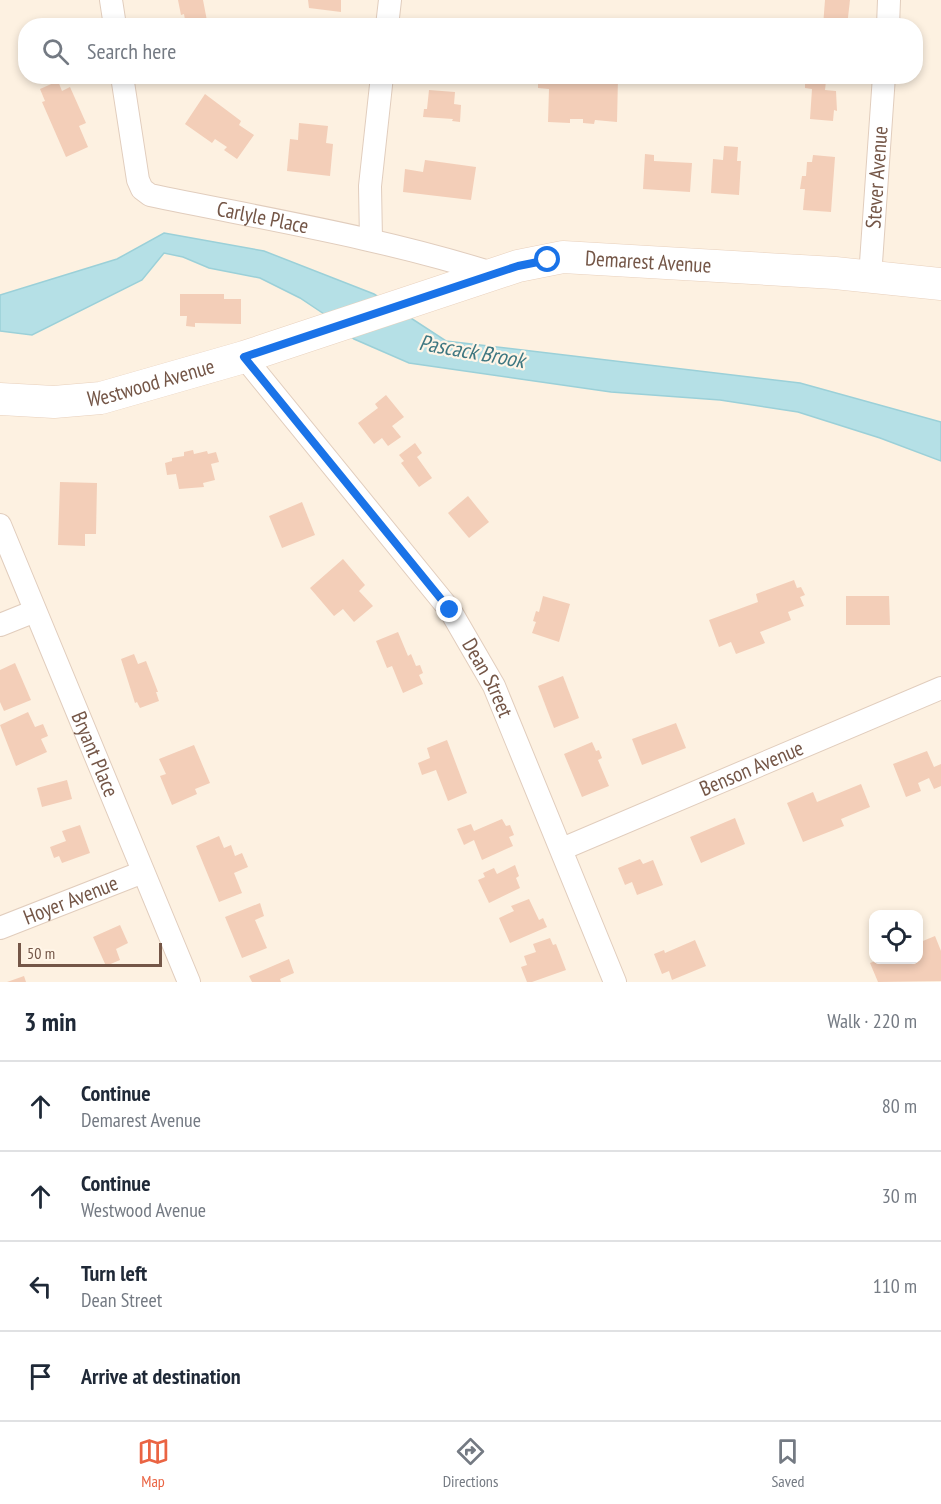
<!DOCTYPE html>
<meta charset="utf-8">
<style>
:root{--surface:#fff;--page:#f2f2f3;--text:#1f2937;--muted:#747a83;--line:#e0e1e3;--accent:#ea6443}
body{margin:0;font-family:"PT Sans Narrow",sans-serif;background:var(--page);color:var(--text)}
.controls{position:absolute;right:18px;bottom:18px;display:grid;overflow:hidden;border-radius:12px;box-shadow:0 3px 9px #0003}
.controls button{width:54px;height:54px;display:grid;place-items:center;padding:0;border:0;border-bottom:2px solid var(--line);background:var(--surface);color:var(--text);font:30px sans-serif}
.scale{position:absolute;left:18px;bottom:15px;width:144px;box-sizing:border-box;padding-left:6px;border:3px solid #745647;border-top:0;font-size:16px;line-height:21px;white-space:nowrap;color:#745647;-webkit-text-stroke:4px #fff5e7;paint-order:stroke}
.stop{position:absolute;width:18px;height:18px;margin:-14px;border:4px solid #1a73e8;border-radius:50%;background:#fff}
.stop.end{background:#1a73e8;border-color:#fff;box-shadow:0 2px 6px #0008}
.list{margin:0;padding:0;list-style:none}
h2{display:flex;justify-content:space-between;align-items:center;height:78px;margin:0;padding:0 24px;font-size:26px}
h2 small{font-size:20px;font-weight:400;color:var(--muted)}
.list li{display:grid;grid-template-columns:39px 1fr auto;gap:18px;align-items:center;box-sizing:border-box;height:90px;padding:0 24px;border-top:2px solid var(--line)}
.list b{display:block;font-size:22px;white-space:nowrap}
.list p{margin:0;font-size:20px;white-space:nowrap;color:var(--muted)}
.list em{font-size:20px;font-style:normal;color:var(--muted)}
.icon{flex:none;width:33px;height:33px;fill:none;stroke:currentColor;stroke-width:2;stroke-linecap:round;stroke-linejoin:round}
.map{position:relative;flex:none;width:941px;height:982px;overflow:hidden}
.search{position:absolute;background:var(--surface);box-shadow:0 3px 9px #0003;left:18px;right:18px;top:18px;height:66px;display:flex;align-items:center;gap:15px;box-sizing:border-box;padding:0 21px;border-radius:24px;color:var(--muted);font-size:22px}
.sheet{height:438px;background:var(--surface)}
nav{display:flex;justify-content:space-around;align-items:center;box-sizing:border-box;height:84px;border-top:2px solid var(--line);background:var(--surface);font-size:16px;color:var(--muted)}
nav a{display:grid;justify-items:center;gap:3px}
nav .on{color:var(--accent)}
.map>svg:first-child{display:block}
</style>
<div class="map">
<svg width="941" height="982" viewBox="0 0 941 982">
<rect width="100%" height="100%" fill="#fdf1e1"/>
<polygon fill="#b5e0e6" stroke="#9bd0d8" stroke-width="1.5" points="164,233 264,251 374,294 446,341 800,383 941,422 941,461 880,438 798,412 720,400 611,392 409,363 354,339 324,314 300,298 260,278 209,268 183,257 164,253 142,280 32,335 0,331 0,295 117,259"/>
<g fill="#f3ceb8">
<polygon points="178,0 203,0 208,26 186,26 184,14 181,15"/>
<polygon points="308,0 341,0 341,12 309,8"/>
<polygon points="825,0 850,0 847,26 823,26"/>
<polygon points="612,76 618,78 617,122 595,120 594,124 583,123 583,119 570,119 570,123 548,122 549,89 538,88 538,77"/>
<polygon points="809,76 833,76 832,82 826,81 825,90 836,91 837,111 834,110 833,121 810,119 812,89 805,88 805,79 809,79"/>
<polygon points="58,81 62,91 70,87 86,123 79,126 88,147 66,157 42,102 45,101 40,89"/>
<polygon points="429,90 455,92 454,104 461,105 460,122 452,121 453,119 423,117 424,109 427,109"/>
<polygon points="205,94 241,121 239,125 254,135 237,159 224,150 227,147 215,139 212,143 185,124"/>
<polygon points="299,123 328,126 326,143 333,144 330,176 287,171 290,139 298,140"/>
<polygon points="724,146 738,147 737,161 741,161 739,195 711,193 713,159 723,160"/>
<polygon points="645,154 654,155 654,161 692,163 690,192 643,189"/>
<polygon points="813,155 835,157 831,212 803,210 805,189 800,189 802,176 806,176 807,162 812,162"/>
<polygon points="425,160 476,167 471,200 403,192 405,169 423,172"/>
<polygon points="180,294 224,294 224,299 241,299 241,324 195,323 195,327 186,326 187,316 180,316"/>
<polygon points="386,395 404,417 392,426 401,437 388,446 382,438 374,444 358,423 378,408 375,404"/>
<polygon points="415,443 422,453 417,457 432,478 419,487 401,463 404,461 399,455"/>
<polygon points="193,450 194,454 207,451 208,454 216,452 219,462 211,464 215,480 203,483 204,487 179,489 176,474 167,475 165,463 172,461 172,458 184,456 184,452"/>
<polygon points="60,482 97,483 96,534 85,534 85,546 58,545"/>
<polygon points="468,496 489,522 469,538 448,513"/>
<polygon points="302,502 315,535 282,548 269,516"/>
<polygon points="343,559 365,585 359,591 373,606 354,622 343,609 334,616 310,588"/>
<polygon points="794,580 797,588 801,587 805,595 800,597 804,606 788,612 791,620 760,632 765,643 736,654 731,642 719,647 709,620 758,602 756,594"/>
<polygon points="543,596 570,604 559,642 532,633 536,622 533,621 536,611 539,612"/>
<polygon points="846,596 889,596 890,625 846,625"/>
<polygon points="398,632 408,656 411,654 416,666 420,665 423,673 419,675 423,684 403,693 392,666 387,668 376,641"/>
<polygon points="134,654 138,664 146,661 158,692 156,692 159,701 140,708 137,702 135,703 121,659"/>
<polygon points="15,663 31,700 4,711 0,702 0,670"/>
<polygon points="563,676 579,718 554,728 538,686"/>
<polygon points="28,712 35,727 43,724 48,736 41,739 47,752 16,766 0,725"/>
<polygon points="676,723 686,748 642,765 632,739"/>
<polygon points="447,740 467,793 448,801 436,770 422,775 418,763 430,758 427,748"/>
<polygon points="592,742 596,751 599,750 602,758 598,760 609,786 582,797 564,754"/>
<polygon points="194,745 210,783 195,789 197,794 172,805 160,776 166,774 159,759"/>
<polygon points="927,751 934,767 941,764 941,786 934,789 929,778 918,783 921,791 906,797 893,764"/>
<polygon points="67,780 72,799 42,807 37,788"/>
<polygon points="861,784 870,807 841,819 844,826 803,842 787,803 813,792 817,802"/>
<polygon points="735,818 745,844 701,863 690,837"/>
<polygon points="502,819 506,826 510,825 514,835 509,837 513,846 482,860 474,840 464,845 457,829 471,824 474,831"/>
<polygon points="80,825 90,853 62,863 59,856 54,858 50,847 66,841 62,831"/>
<polygon points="219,836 224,848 231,845 235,856 242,853 248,867 234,873 242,893 219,902 196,846"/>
<polygon points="640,859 643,864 653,860 663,885 637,895 632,882 625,885 618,868"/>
<polygon points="515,865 519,876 516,878 520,888 489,903 478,880 485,877 483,873 494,868 497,874"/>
<polygon points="529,899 539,920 543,918 547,927 510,943 499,918 514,911 511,906"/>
<polygon points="260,903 264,916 255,920 267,948 242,958 225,917"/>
<polygon points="120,925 128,943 116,949 120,960 106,966 93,937"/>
<polygon points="935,936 941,951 941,981 878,982 870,963 878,960 918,960 918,943"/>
<polygon points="550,938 553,945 556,944 566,970 532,982 527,982 521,967 527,965 524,956 536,952 533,944"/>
<polygon points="695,940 706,966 672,980 669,971 662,974 654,954 664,950 665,953"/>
<polygon points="289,959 294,973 280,979 281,982 252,982 249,976"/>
<polygon points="24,976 26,982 7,982"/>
</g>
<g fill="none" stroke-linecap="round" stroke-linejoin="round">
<g stroke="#e1cdbd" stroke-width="24">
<g id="street">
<polyline points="111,0 115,26"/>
<polyline points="387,26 390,0"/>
<polyline points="888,26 889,0"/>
<path id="s1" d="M122 76 138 180 142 189 150 195C265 219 383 238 495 274"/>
<polyline points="371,240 370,186 382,76"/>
<path id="s2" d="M870 277 884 76"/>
<path id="s3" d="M244 357 450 610 494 686 615 982"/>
<path id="s4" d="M0 525 189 982"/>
<polyline points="0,625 35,611"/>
<path id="s5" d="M562 849 941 688"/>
<path id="s6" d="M0 928 143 872"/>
</g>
</g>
<g stroke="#e8d0bc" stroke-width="33">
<g id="secondary">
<path id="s7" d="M0 399 54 402 101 398 244 357 518 266 563 257 835 273 941 284"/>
</g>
</g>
<use href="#street" stroke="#fff" stroke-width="22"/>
<use href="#secondary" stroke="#fff" stroke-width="32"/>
</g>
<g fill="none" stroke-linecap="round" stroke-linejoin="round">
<polyline stroke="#1a73e8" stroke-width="8" points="450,610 244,357 518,266 548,260"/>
</g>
<g text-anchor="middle" stroke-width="4.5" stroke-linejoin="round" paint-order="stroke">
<g font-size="21" fill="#745647" stroke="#fff5e7">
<text dy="7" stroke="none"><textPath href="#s2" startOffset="100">Stever Avenue</textPath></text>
<text dy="7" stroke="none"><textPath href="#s1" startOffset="240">Carlyle Place</textPath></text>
<text dy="7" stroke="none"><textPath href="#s7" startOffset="670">Demarest Avenue</textPath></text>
<text dy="7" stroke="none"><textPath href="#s7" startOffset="153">Westwood Avenue</textPath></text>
<text dy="7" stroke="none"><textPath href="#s3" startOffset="404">Dean Street</textPath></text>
<text dy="7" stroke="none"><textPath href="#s4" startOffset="248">Bryant Place</textPath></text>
<text dy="7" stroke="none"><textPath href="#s5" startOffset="206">Benson Avenue</textPath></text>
<text dy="7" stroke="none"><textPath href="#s6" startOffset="76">Hoyer Avenue</textPath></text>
</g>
<g font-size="22" font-style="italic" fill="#3e7781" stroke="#fff5e7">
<text transform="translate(472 351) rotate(10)" y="8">Pascack Brook</text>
</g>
</g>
</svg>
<div class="controls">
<button><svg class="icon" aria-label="locate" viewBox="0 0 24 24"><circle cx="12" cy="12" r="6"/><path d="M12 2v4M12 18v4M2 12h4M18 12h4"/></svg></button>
</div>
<div class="scale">50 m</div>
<div class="stop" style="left:548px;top:260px"></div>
<div class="stop end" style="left:450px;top:610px"></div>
<div class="search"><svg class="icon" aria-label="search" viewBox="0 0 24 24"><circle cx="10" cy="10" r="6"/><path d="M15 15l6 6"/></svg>Search here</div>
</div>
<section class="sheet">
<h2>3 min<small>Walk · 220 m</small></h2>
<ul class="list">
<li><svg class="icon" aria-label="ahead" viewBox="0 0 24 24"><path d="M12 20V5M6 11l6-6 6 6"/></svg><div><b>Continue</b><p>Demarest Avenue</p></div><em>80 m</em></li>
<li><svg class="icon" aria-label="ahead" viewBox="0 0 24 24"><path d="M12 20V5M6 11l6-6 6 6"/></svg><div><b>Continue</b><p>Westwood Avenue</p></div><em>30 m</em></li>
<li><svg class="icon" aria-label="left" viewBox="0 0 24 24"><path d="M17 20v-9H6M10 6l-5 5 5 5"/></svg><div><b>Turn left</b><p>Dean Street</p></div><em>110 m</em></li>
<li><svg class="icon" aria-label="arrive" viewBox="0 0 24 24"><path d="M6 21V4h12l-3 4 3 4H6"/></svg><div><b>Arrive at destination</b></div></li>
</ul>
</section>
<nav>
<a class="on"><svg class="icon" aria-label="map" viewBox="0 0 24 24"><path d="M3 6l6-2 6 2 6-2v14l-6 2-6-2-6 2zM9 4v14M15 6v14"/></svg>Map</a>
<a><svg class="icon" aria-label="directions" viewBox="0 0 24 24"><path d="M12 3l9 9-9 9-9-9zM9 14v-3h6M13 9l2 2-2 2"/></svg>Directions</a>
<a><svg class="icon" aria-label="saved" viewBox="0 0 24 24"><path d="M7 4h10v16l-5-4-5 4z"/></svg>Saved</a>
</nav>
